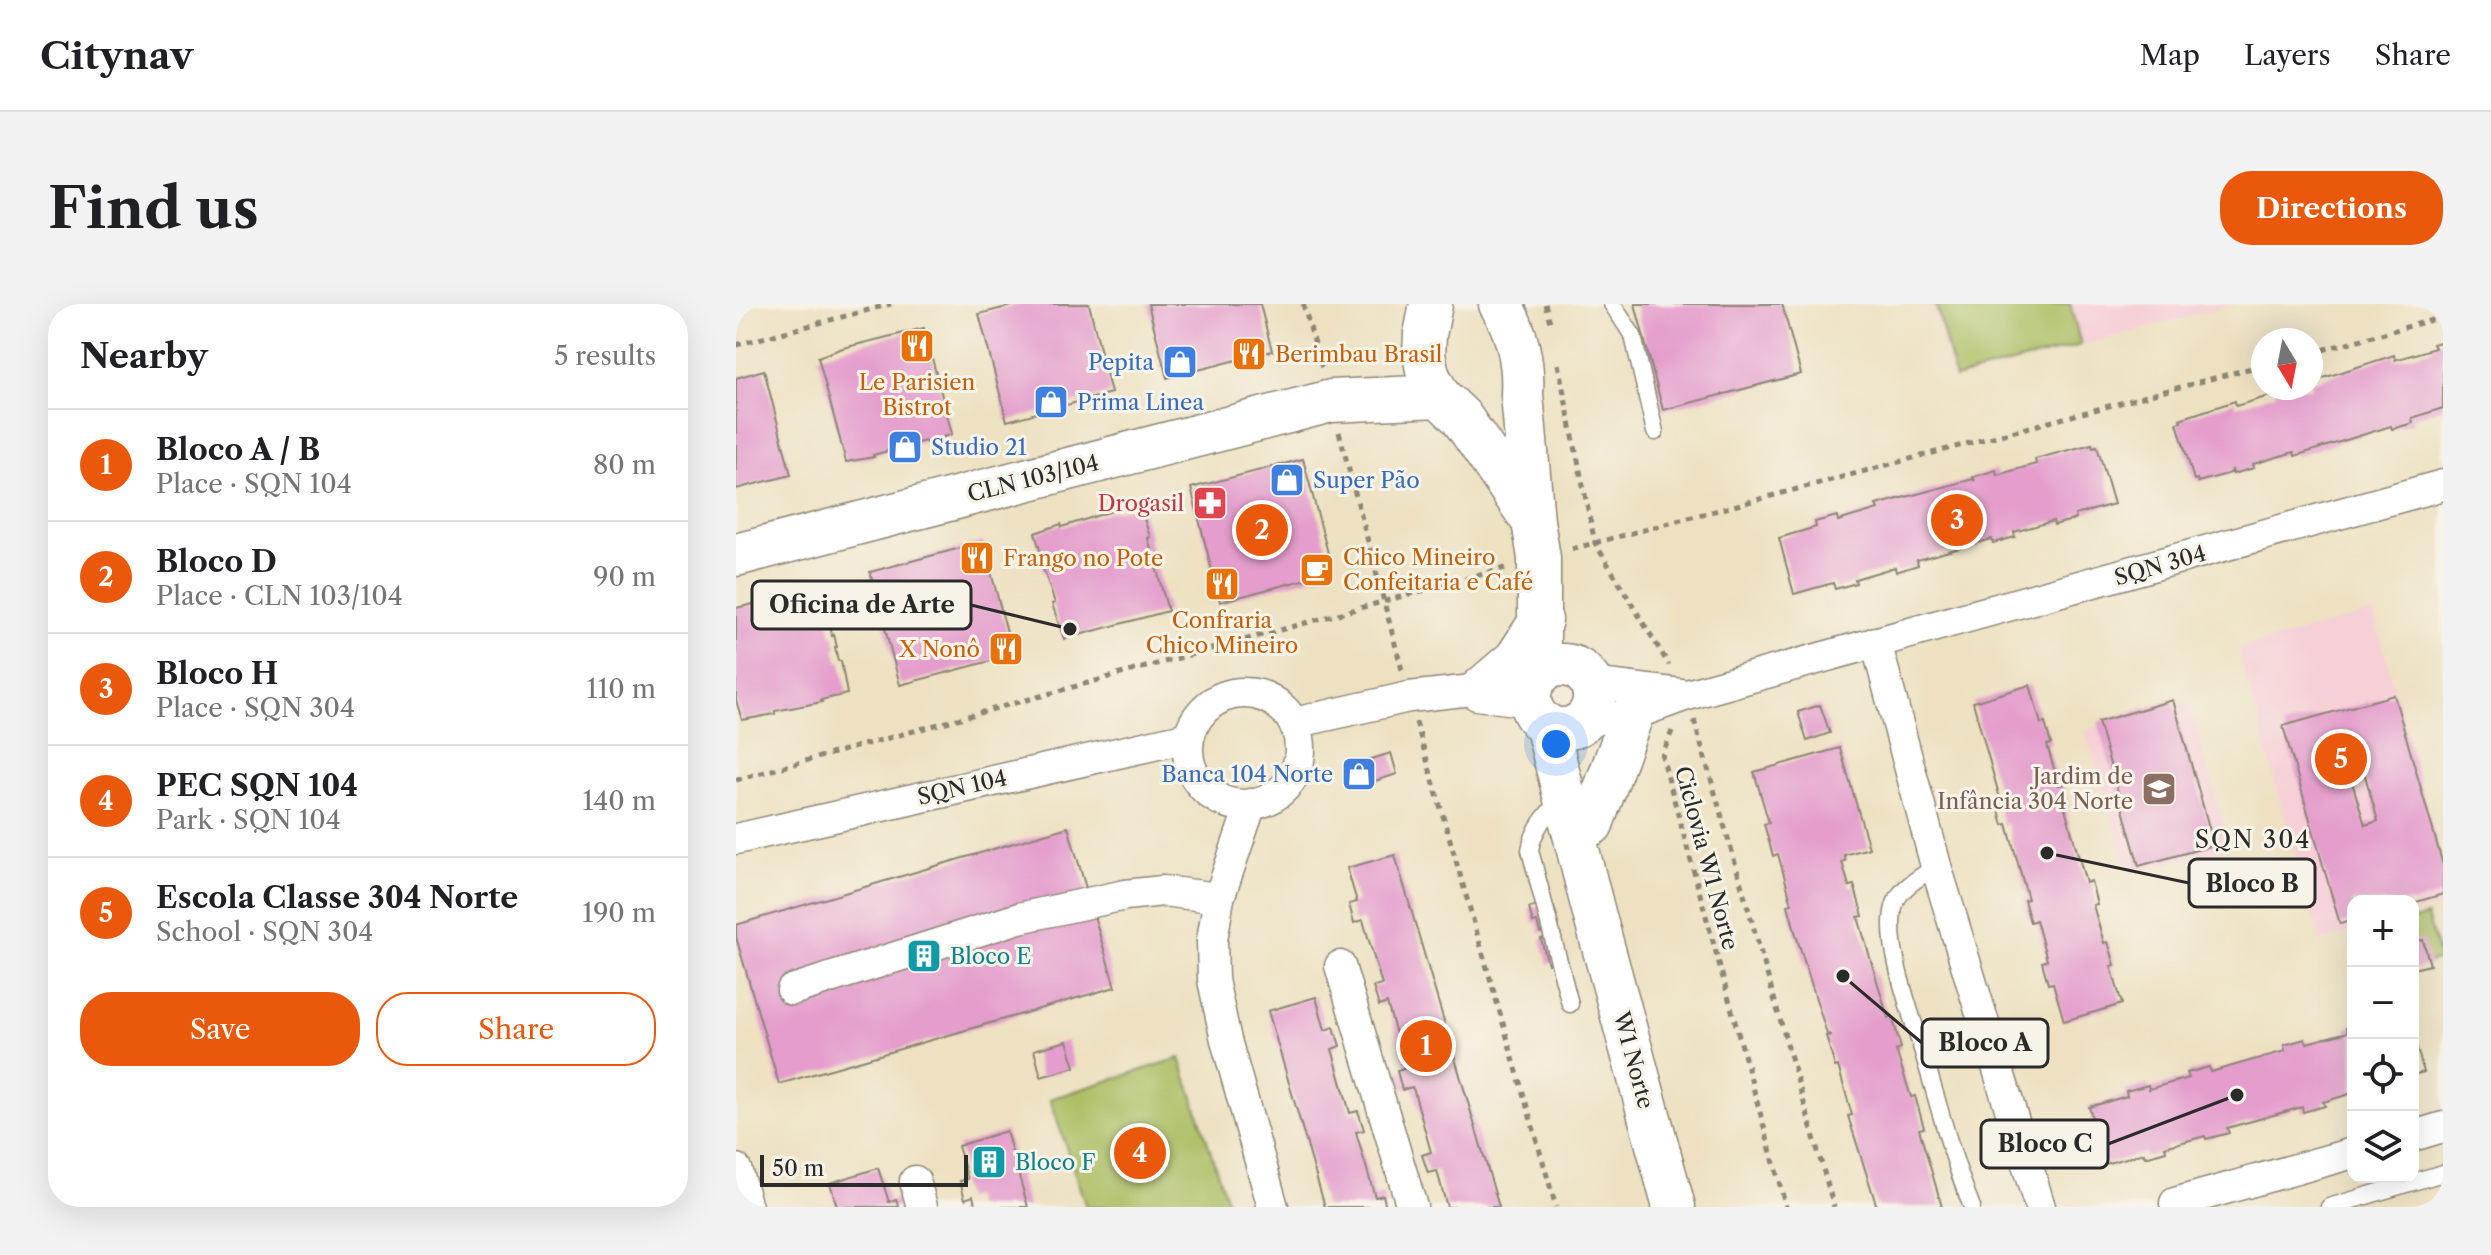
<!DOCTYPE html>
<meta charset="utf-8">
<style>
:root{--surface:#fff;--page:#f2f2f2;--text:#202124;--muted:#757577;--line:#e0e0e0;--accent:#ea580c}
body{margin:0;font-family:"Libre Caslon Text",serif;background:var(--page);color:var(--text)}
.controls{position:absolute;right:24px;bottom:24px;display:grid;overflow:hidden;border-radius:16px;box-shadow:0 8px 32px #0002}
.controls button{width:72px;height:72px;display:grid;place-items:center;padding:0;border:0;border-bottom:2px solid var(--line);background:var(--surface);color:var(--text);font:40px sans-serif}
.compass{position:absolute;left:1515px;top:24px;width:72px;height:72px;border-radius:50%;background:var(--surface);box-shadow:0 8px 32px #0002;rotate:170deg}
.scale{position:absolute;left:24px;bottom:20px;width:208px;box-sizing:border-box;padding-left:8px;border:4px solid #2b2b2b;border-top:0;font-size:22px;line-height:28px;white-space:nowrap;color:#2b2b2b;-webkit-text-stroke:6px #f7f3e8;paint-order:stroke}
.you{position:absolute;left:820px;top:440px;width:28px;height:28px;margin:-20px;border:6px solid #fff;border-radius:50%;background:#1a73e8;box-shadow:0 0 0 12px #1a73e833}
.badge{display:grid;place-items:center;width:52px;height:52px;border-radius:50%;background:var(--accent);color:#fff;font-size:26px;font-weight:700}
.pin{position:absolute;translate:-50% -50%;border:4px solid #fff;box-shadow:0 2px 8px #0006}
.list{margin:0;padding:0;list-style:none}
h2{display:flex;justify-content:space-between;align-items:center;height:104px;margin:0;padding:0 32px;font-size:34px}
h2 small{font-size:26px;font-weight:400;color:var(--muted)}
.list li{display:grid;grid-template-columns:52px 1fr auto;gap:24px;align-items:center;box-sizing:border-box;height:112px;padding:0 32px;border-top:2px solid var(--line)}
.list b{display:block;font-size:30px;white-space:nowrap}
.list p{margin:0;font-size:26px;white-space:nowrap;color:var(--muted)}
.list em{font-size:26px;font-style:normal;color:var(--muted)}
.actions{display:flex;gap:16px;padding:24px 32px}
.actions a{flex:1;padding:18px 0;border:2px solid var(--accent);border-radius:32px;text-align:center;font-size:28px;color:var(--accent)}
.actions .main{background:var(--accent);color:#fff}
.icon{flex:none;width:44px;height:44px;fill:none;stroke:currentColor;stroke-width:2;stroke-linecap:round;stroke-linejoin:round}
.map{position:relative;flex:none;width:1707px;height:903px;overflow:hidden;border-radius:32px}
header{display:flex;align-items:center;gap:48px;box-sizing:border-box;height:112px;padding:0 40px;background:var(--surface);border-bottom:2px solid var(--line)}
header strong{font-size:38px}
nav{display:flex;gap:44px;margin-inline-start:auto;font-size:28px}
.intro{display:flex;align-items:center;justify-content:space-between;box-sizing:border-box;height:192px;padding:0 48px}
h1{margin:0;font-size:56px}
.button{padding:20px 36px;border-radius:32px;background:var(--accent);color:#fff;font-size:28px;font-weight:700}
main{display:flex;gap:48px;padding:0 48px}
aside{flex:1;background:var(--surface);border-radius:32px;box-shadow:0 8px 32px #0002}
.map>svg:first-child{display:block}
</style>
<header>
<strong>Citynav</strong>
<nav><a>Map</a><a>Layers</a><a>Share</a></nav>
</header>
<div class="intro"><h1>Find us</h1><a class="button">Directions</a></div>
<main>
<aside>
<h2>Nearby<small>5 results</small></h2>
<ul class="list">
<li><span class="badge">1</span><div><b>Bloco A / B</b><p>Place · SQN 104</p></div><em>80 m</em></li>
<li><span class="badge">2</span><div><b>Bloco D</b><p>Place · CLN 103/104</p></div><em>90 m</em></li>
<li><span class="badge">3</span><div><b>Bloco H</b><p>Place · SQN 304</p></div><em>110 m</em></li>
<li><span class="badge">4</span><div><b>PEC SQN 104</b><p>Park · SQN 104</p></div><em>140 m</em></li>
<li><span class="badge">5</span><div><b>Escola Classe 304 Norte</b><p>School · SQN 304</p></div><em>190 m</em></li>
</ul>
<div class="actions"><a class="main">Save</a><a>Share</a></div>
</aside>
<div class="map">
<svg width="1707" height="903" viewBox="0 0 1707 903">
<rect width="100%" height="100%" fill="#f7f3e8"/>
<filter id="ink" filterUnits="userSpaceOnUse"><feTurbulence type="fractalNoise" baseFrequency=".0125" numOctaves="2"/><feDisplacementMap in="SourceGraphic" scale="16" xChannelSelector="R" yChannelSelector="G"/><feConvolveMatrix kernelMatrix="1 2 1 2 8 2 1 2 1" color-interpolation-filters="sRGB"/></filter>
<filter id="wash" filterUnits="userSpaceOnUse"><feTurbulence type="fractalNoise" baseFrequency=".006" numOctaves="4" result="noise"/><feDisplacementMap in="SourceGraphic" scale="32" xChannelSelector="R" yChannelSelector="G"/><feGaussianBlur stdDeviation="1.8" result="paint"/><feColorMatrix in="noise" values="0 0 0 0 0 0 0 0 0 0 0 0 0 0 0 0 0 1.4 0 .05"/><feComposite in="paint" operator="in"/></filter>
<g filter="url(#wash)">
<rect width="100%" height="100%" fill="#ede1c1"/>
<g fill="#f6cfd7">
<polygon points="1196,0 1500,0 1217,76"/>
<polygon points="1638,308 1707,565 1707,601 1677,610 1677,597 1617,597 1617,628 1584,638 1502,345"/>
<polygon points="1453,397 1494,543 1394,570 1349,426"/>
</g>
<g fill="#aabe62" stroke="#6a7446" stroke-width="2">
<polygon points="1200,0 1334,0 1345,41 1219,74"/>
<polygon points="1691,612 1704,655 1677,663 1677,616"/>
<polygon points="444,754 493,903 350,903 314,795"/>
</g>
<g id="blocks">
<g fill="#e49dcc" fill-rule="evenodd">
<polygon points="283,0 353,0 375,89 271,117 243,10"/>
<polygon points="412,0 524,0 536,47 431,74"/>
<polygon points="899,0 1046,0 1065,70 927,106"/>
<polygon points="188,24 216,130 190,139 189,137 137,151 138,153 110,158 82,53 107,44"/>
<polygon points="1707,37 1707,104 1676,114 1677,119 1656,125 1655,122 1559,152 1558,148 1517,160 1518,164 1497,170 1496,165 1495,169 1462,178 1461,175 1458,176 1441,119 1445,118 1444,115 1499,97 1500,102 1540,90 1539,86 1545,84 1575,84 1575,78 1658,51 1659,56 1699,44 1697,40"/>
<polygon points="28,66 55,171 0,185 0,74"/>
<polygon points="1356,140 1357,143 1361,142 1378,200 1339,211 1340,215 1318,221 1317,217 1278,228 1279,233 1257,239 1256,235 1181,256 1182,261 1160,268 1159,263 1119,275 1120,279 1099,285 1097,279 1058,290 1043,234 1080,223 1079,218 1101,212 1102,217 1142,205 1140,201 1237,175 1239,177 1237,173 1260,166 1261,171 1300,160 1299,155"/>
<polygon points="567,155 597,268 484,298 455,184"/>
<polygon points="404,202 414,233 412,234 432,307 328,335 316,300 319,299 302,250 305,250 299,229 325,220 326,223 376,207"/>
<polygon points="247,238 277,351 164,381 134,268"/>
<polygon points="84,285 89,306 91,305 96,332 98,331 101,343 99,343 102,357 105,357 111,390 85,396 86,398 39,407 39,410 6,416 0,396 0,304"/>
<polygon points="1294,381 1305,420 1309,419 1315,440 1311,441 1323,481 1327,480 1333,502 1329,504 1350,579 1355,577 1356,581 1361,600 1357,601 1368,639 1372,638 1379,661 1375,662 1386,700 1328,717 1317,679 1312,680 1306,658 1311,656 1300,616 1294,618 1288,596 1292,595 1271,520 1267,521 1261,499 1265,498 1237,398"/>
<path d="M1658 391 1707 561V590L1677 599 1617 597V616L1604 620 1547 422ZM1626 461 1642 517 1629 521 1612 465Z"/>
<polygon points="1437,396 1478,541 1403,562 1362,418"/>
<polygon points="1084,401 1094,429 1071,437 1062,408"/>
<polygon points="1104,444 1133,544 1108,551 1110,556 1106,558 1113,582 1118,581 1127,612 1122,613 1152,714 1156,712 1165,744 1160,746 1175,793 1179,792 1188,824 1183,825 1206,903 1141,903 1112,812 1116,811 1102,762 1099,763 1090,732 1095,731 1091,730 1060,631 1052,601 1056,600 1042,550 1037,552 1028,520 1033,519 1018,468"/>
<polygon points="655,449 661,470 626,481 619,460"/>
<polygon points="332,523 379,683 43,780 0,633 0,621"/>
<polygon points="659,551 702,697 763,903 711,903 701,867 692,869 686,851 695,848 678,787 676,783 666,786 661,767 670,764 651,699 643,702 637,683 646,681 627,616 618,619 613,600 621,598 611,564"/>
<polygon points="816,598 821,612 817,614 829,656 812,660 805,635 811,633 810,627 804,629 801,618 797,619 793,604"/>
<polygon points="1687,636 1694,661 1677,665 1677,638"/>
<polygon points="580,693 589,726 598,723 604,742 596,745 614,809 622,807 628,826 620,828 627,852 639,893 647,891 650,903 589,903 532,707"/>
<polygon points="1617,722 1617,789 1587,798 1589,802 1567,808 1566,803 1491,824 1493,829 1470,835 1469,832 1429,843 1430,847 1409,853 1408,849 1369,860 1353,803 1391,792 1390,787 1412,781 1413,785 1453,774 1451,769 1473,763 1475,768 1549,747 1548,741 1569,735 1571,739 1612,728 1610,724"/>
<polygon points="1677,731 1688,768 1677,771"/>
<polygon points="331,737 339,763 305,773 298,746"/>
<polygon points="270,827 292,903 240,903 237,892 229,895 224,877 232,875 222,842"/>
<polygon points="142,864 153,898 160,895 163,903 101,903 94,879"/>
</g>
</g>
</g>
<g filter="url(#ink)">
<use href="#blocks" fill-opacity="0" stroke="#8c8676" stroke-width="2"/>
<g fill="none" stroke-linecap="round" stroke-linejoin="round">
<g stroke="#8c8676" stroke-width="19">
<g id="lane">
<polyline points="876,0 897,32 919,128"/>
<path d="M824 496C809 512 798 524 794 546L834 700"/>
<path d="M1200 562C1184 574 1163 583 1158 603 1148 641 1177 714 1188 752 1203 802 1216 854 1236 903"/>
<polyline points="1593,903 1707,869"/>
</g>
</g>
<g stroke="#8c8676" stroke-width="33">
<g id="street">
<polyline points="1140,338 1200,562 1304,903"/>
<polyline points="855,379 945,390"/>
<circle cx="508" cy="445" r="56"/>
<polyline points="741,391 795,398"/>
<polyline points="847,417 896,411 951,391 1707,181"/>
<polyline points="558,419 673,393 764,383"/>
<polyline points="515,500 483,594 476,636 477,676 490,736 537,903"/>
<polyline points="0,535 453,433"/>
<polyline points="604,662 676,903"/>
<polyline points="56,686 283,614 389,591 427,587 483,594"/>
<polyline points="1677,832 1707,823"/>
<polyline points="0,865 11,903"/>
<polyline points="179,877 186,903"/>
<polyline points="1439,899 1617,849"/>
</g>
</g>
<g stroke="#8c8676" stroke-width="45">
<g id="secondary">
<polyline points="695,0 689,31 688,50 692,71 703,92 725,113 796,216"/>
<path d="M764 0C781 26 788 59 786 90L797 217 803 254V371"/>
<polyline points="0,251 595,97 703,92"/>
<circle cx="826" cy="393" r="32"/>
<polyline points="745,385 780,355 805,316"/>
<polyline points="810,420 858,609 938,903"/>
<polyline points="856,520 896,411"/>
</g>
</g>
<g stroke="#8c8676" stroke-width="5" stroke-dasharray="6 6" stroke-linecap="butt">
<polyline points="567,0 586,64"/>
<polyline points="809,0 814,18"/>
<polyline points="0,41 155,0"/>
<polyline points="1575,49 1707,13"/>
<polyline points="822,60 859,239 933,361"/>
<polyline points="603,128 666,366"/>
<polyline points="836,245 1527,61"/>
<polyline points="958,416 1098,903"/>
<polyline points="680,418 820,903"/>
<polyline points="936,427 926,452 1050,903"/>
<polyline points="0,476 769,264"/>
</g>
<use href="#lane" stroke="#fff" stroke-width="16"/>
<use href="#street" stroke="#fff" stroke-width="30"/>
<use href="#secondary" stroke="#fff" stroke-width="42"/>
</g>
</g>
<defs>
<g id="restaurant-square" transform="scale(1.8)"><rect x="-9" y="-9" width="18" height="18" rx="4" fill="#e8710a" stroke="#f7f3e8"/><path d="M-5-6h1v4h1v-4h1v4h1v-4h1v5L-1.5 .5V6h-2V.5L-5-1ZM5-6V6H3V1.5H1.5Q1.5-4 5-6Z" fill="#fff"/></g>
<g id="shop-square" transform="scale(1.8)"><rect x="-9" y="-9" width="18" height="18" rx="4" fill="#3f7fe0" stroke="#f7f3e8"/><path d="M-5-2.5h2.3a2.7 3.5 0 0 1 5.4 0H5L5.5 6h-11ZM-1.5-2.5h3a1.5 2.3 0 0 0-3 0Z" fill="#fff"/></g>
<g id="pharmacy-square" transform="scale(1.8)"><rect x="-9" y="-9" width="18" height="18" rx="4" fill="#e0444e" stroke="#f7f3e8"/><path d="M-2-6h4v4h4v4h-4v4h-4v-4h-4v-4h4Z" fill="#fff"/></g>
<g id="cafe-square" transform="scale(1.8)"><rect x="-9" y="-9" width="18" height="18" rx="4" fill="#e8710a" stroke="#f7f3e8"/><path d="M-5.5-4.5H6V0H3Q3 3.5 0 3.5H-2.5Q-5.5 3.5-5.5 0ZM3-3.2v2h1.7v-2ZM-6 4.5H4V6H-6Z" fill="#fff"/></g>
<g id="school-square" transform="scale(1.8)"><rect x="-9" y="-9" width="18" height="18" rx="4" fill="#8d6e63" stroke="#f7f3e8"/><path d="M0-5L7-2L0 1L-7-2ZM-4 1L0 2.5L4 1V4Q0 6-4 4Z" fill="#fff"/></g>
<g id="building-square" transform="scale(1.8)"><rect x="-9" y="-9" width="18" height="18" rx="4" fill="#0f9aa8" stroke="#f7f3e8"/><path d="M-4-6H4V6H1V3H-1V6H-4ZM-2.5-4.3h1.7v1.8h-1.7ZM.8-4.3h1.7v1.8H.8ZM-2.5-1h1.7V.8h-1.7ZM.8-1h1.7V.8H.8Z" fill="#fff"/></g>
</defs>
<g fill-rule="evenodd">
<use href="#restaurant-square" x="181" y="42"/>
<use href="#restaurant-square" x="513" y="50"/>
<use href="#shop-square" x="444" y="58"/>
<use href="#shop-square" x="315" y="98"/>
<use href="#shop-square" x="169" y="143"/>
<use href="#shop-square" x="551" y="176"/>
<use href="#pharmacy-square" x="474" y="199"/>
<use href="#restaurant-square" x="241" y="254"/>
<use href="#cafe-square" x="581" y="266"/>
<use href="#restaurant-square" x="486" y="280"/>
<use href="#restaurant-square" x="270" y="345"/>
<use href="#shop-square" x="623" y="470"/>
<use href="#school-square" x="1423" y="485"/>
<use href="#building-square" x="188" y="652"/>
<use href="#building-square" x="253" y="858"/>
</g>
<g text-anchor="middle" stroke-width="6" stroke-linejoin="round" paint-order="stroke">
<g font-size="22" fill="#c56008" stroke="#f7f3e8" text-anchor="start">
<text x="539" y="58">Berimbau Brasil</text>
<text x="181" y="86" text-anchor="middle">Le Parisien<tspan x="181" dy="25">Bistrot</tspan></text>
<text x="607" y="261">Chico Mineiro<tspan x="607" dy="25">Confeitaria e Café</tspan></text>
<text x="267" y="262">Frango no Pote</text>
<text x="486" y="324" text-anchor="middle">Confraria<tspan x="486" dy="25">Chico Mineiro</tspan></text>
<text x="244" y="353" text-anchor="end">X Nonô</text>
</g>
<g font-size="22" fill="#366cbe" stroke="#f7f3e8" text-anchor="start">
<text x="418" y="66" text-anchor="end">Pepita</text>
<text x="341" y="106">Prima Linea</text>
<text x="195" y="151">Studio 21</text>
<text x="577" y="184">Super Pão</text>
<text x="597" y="478" text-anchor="end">Banca 104 Norte</text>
</g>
<g font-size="22" fill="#2b2b2b" stroke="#f7f3e8">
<text transform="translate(297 174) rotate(-14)" y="8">CLN 103/104</text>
<text transform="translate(1424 261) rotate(-16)" y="8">SQN 304</text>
<text transform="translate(226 483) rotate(-13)" y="8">SQN 104</text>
<text transform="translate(971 554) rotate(75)" y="8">Ciclovia W1 Norte</text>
<text transform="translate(898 756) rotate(75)" y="8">W1 Norte</text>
</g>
<g font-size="22" fill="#be3a42" stroke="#f7f3e8" text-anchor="end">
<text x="448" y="207">Drogasil</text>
</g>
<g font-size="22" fill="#785e54" stroke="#f7f3e8" text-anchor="end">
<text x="1397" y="480">Jardim de<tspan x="1397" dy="25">Infância 304 Norte</tspan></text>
</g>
<g font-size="22" fill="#0d838f" stroke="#f7f3e8" text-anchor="start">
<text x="214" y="660">Bloco E</text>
<text x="279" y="866">Bloco F</text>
</g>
<g font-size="24" letter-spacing="2" fill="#2b2b2b" stroke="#f7f3e8">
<text x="1517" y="544">SQN 304</text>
</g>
</g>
<path fill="none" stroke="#2b2b2b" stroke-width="3" d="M334 325L235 301M1311 549L1453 579M1107 672L1186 739M1501 791L1372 840"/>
<g fill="#2b2b2b" stroke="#f7f3e8" stroke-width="3">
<circle cx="334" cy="325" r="8"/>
<circle cx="1311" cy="549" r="8"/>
<circle cx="1107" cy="672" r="8"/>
<circle cx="1501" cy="791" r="8"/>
</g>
<g fill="#f7f3e8" stroke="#2b2b2b" stroke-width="3">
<rect x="16" y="277" width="219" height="48" rx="8"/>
<rect x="1453" y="555" width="126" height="48" rx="8"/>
<rect x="1186" y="715" width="126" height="48" rx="8"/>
<rect x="1245" y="816" width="127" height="48" rx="8"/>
</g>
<g font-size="24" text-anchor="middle" font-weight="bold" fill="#2b2b2b">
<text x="126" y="309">Oficina de Arte</text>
<text x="1516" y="588">Bloco B</text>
<text x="1249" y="747">Bloco A</text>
<text x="1309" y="848">Bloco C</text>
</g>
</svg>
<div class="controls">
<button>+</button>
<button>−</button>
<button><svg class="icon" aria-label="locate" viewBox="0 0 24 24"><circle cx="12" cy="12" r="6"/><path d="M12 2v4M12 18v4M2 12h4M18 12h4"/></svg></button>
<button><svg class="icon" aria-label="layers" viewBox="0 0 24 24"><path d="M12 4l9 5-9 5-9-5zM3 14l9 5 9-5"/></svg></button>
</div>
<svg class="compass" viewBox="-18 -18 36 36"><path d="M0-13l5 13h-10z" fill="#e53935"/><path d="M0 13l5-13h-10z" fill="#757577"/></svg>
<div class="scale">50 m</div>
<div class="you"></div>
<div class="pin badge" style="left:690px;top:742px">1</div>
<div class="pin badge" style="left:526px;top:226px">2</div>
<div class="pin badge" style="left:1221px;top:216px">3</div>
<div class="pin badge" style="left:404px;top:849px">4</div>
<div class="pin badge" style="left:1605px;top:455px">5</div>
</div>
</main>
